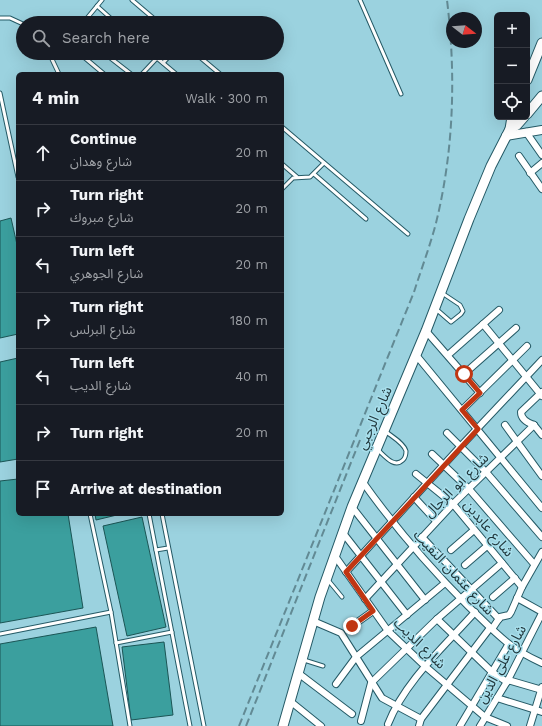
<!DOCTYPE html>
<meta charset="utf-8">
<style>
:root{--surface:#171b24;--page:#20242c;--text:#f1f3f6;--muted:#9ea1a6;--line:#363941}
body{margin:0;font-family:"Work Sans","Noto Sans Arabic",sans-serif;background:var(--page);color:var(--text)}
.controls{position:absolute;right:12px;top:12px;display:grid;overflow:hidden;border-radius:6px;box-shadow:0 4px 16px #0002}
.controls button{width:36px;height:36px;display:grid;place-items:center;padding:0;border:0;border-bottom:1px solid var(--line);background:var(--surface);color:var(--text);font:20px sans-serif}
.compass{position:absolute;left:446px;top:12px;width:36px;height:36px;border-radius:50%;background:var(--surface);box-shadow:0 4px 16px #0002;rotate:107deg}
.stop{position:absolute;width:12px;height:12px;margin:-9px;border:3px solid #c03612;border-radius:50%;background:#fff}
.stop.end{background:#c03612;border-color:#fff;box-shadow:0 1px 4px #0008}
.list{margin:0;padding:0;list-style:none}
h2{display:flex;justify-content:space-between;align-items:center;height:52px;margin:0;padding:0 16px;font-size:17px}
h2 small{font-size:13px;font-weight:400;color:var(--muted)}
.list li{display:grid;grid-template-columns:26px 1fr auto;gap:12px;align-items:center;box-sizing:border-box;height:56px;padding:0 16px;border-top:1px solid var(--line)}
.list b{display:block;font-size:15px;white-space:nowrap}
.list p{margin:0;font-size:13px;white-space:nowrap;color:var(--muted)}
.list em{font-size:13px;font-style:normal;color:var(--muted)}
.icon{flex:none;width:22px;height:22px;fill:none;stroke:currentColor;stroke-width:2;stroke-linecap:round;stroke-linejoin:round}
.map{position:relative;flex:none;width:542px;height:726px;overflow:hidden}
.search{position:absolute;background:var(--surface);box-shadow:0 4px 16px #0002;left:16px;top:16px;width:268px;height:44px;display:flex;align-items:center;gap:10px;box-sizing:border-box;padding:0 14px;border-radius:22px;color:var(--muted);font-size:15px}
.panel{position:absolute;background:var(--surface);box-shadow:0 4px 16px #0002;left:16px;top:72px;width:268px;height:444px;border-radius:6px}
.map>svg:first-child{display:block}
</style>
<div class="map">
<svg width="542" height="726" viewBox="0 0 542 726">
<rect width="100%" height="100%" fill="#9bd2df"/>
<g fill="#3b9f9e" stroke="#1b5555">
<polygon points="11,218 18,249 18,334 0,338 0,221"/>
<polygon points="18,358 18,459 0,462 0,362"/>
<polygon points="18,479 18,514 68,514 83,608 0,623 0,481"/>
<polygon points="95,514 121,514 96,520"/>
<polygon points="142,517 166,627 127,636 103,526"/>
<polygon points="96,627 113,726 0,726 0,644"/>
<polygon points="164,642 173,715 131,720 122,647"/>
</g>
<g fill="none" stroke-linecap="round" stroke-linejoin="round">
<g stroke="#255a66" stroke-width="5">
<g id="service">
<polyline points="132,0 159,23"/>
<polyline points="360,0 401,94"/>
<polyline points="97,6 116,23"/>
<polyline points="0,18 10,18 23,24"/>
<polyline points="83,23 102,0"/>
<polyline points="49,53 59,74"/>
<polyline points="79,53 104,74"/>
<polyline points="104,53 131,74"/>
<polyline points="151,53 176,74"/>
<polyline points="195,53 220,74"/>
<polyline points="163,63 172,53"/>
<polyline points="142,74 157,58"/>
<polyline points="0,93 18,177"/>
<polyline points="282,127 408,234"/>
<polyline points="282,164 297,177"/>
<polyline points="314,174 366,219"/>
<polyline points="282,189 293,178 310,177 324,163"/>
<polyline points="436,309 451,322 461,314 463,311 460,305 442,293"/>
<path d="M377 449C384 455 394 469 403 460 405 458 406 454 406 451 404 443 391 436 385 431"/>
<polyline points="90,514 111,612 130,726"/>
<polyline points="149,514 190,726"/>
<polyline points="162,514 204,726"/>
<polyline points="156,550 168,548"/>
<polyline points="328,580 342,597"/>
<polyline points="0,634 111,612"/>
<polyline points="116,643 172,632"/>
<polyline points="304,660 323,666"/>
</g>
</g>
<g stroke="#255a66" stroke-width="8">
<g id="minor">
<polyline points="526,132 542,155"/>
<polyline points="519,156 542,189"/>
<polyline points="530,173 542,163"/>
<polyline points="483,324 542,396"/>
<polyline points="426,331 480,393"/>
<polyline points="416,355 542,508"/>
<polyline points="448,355 499,310"/>
<polyline points="464,374 516,328"/>
<polyline points="462,410 527,346"/>
<polyline points="505,425 542,476"/>
<path d="M534 425C528 423 521 420 521 412L542 392"/>
<polyline points="534,425 542,435"/>
<polyline points="447,433 486,472 542,537"/>
<polyline points="432,454 469,489 534,564"/>
<polyline points="416,474 453,504 522,587"/>
<path d="M362 481C394 526 429 567 468 606 494 631 508 648 542 663"/>
<polyline points="414,497 436,521"/>
<polyline points="352,507 425,600"/>
<polyline points="343,533 407,615"/>
<polyline points="422,537 499,619"/>
<polyline points="451,550 474,530"/>
<polyline points="335,556 388,631 426,667 485,717 507,726"/>
<polyline points="465,565 487,546"/>
<polyline points="346,572 460,447 542,360"/>
<polyline points="493,597 515,578"/>
<polyline points="517,598 542,612"/>
<polyline points="365,599 453,504 534,425"/>
<polyline points="437,619 492,672 507,682"/>
<polyline points="313,621 341,633 382,698 421,719"/>
<polyline points="352,626 373,611"/>
<polyline points="492,629 500,617 509,615 511,612 522,587 542,552"/>
<polyline points="298,673 352,714"/>
<polyline points="508,680 542,690"/>
<polyline points="336,684 356,657 445,583"/>
<polyline points="497,698 542,712"/>
<polyline points="290,701 321,726"/>
<polyline points="361,721 371,683 437,619 502,563"/>
<path d="M388 724C405 681 444 647 475 612"/>
<polyline points="419,726 421,719 490,628"/>
<polyline points="460,726 508,645"/>
<polyline points="480,726 508,680 542,613"/>
<polyline points="530,726 542,687"/>
</g>
</g>
<g stroke="#255a66" stroke-width="10">
<polyline id="tertiary" points="506,136 542,130"/>
</g>
<g stroke="#255a66" stroke-width="11">
<g id="secondary">
<polyline points="527,80 542,43"/>
<polyline points="527,114 542,96"/>
<polyline points="510,129 517,125 524,117"/>
<polyline points="283,726 320,597 352,507 426,331 469,219 491,166 510,129 512,117"/>
</g>
</g>
<use href="#service" stroke="#fff" stroke-width="3"/>
<use href="#minor" stroke="#fff" stroke-width="6"/>
<use href="#tertiary" stroke="#fff" stroke-width="8"/>
<use href="#secondary" stroke="#fff" stroke-width="9"/>
<g stroke="#628a94" stroke-width="2" stroke-dasharray="8 4" stroke-linecap="butt">
<path d="M239 726 414 292C421 270 430 246 436 223 454 150 456 74 447 0"/>
<polyline points="246,726 360,440"/>
</g>
</g>
<g fill="none" stroke-linecap="round" stroke-linejoin="round">
<polyline stroke="#c03612" stroke-width="5" points="352,626 373,611 346,572 478,429 462,410 480,393 464,374"/>
</g>
<g text-anchor="middle" stroke-width="3" stroke-linejoin="round" paint-order="stroke">
<g font-size="14" fill="#1e3439" stroke="#a8dfec">
<text transform="translate(374 418) rotate(-66)" y="5">شارع الرجبي</text>
<text transform="translate(456 485) rotate(-45)" y="5">شارع ابو الرجال</text>
<text transform="translate(489 528) rotate(50)" y="5">شارع عابدين</text>
<text transform="translate(454 572) rotate(47)" y="5">شارع عثمان النقيب</text>
<text transform="translate(420 643) rotate(44)" y="5">شارع الديب</text>
<text transform="translate(501 664) rotate(-61)" y="5">شارع على الدين</text>
</g>
</g>
</svg>
<div class="controls">
<button>+</button>
<button>−</button>
<button><svg class="icon" aria-label="locate" viewBox="0 0 24 24"><circle cx="12" cy="12" r="6"/><path d="M12 2v4M12 18v4M2 12h4M18 12h4"/></svg></button>
</div>
<svg class="compass" viewBox="-18 -18 36 36"><path d="M0-13l5 13h-10z" fill="#e53935"/><path d="M0 13l5-13h-10z" fill="#9ea1a6"/></svg>
<div class="stop" style="left:464px;top:374px"></div>
<div class="stop end" style="left:352px;top:626px"></div>
<div class="search"><svg class="icon" aria-label="search" viewBox="0 0 24 24"><circle cx="10" cy="10" r="6"/><path d="M15 15l6 6"/></svg>Search here</div>
<section class="panel">
<h2>4 min<small>Walk · 300 m</small></h2>
<ul class="list">
<li><svg class="icon" aria-label="ahead" viewBox="0 0 24 24"><path d="M12 20V5M6 11l6-6 6 6"/></svg><div><b>Continue</b><p>شارع وهدان</p></div><em>20 m</em></li>
<li><svg class="icon" aria-label="right" viewBox="0 0 24 24"><path d="M7 20v-9h11M14 6l5 5-5 5"/></svg><div><b>Turn right</b><p>شارع مبروك</p></div><em>20 m</em></li>
<li><svg class="icon" aria-label="left" viewBox="0 0 24 24"><path d="M17 20v-9H6M10 6l-5 5 5 5"/></svg><div><b>Turn left</b><p>شارع الجوهري</p></div><em>20 m</em></li>
<li><svg class="icon" aria-label="right" viewBox="0 0 24 24"><path d="M7 20v-9h11M14 6l5 5-5 5"/></svg><div><b>Turn right</b><p>شارع البرلس</p></div><em>180 m</em></li>
<li><svg class="icon" aria-label="left" viewBox="0 0 24 24"><path d="M17 20v-9H6M10 6l-5 5 5 5"/></svg><div><b>Turn left</b><p>شارع الديب</p></div><em>40 m</em></li>
<li><svg class="icon" aria-label="right" viewBox="0 0 24 24"><path d="M7 20v-9h11M14 6l5 5-5 5"/></svg><div><b>Turn right</b></div><em>20 m</em></li>
<li><svg class="icon" aria-label="arrive" viewBox="0 0 24 24"><path d="M6 21V4h12l-3 4 3 4H6"/></svg><div><b>Arrive at destination</b></div></li>
</ul>
</section>
</div>
